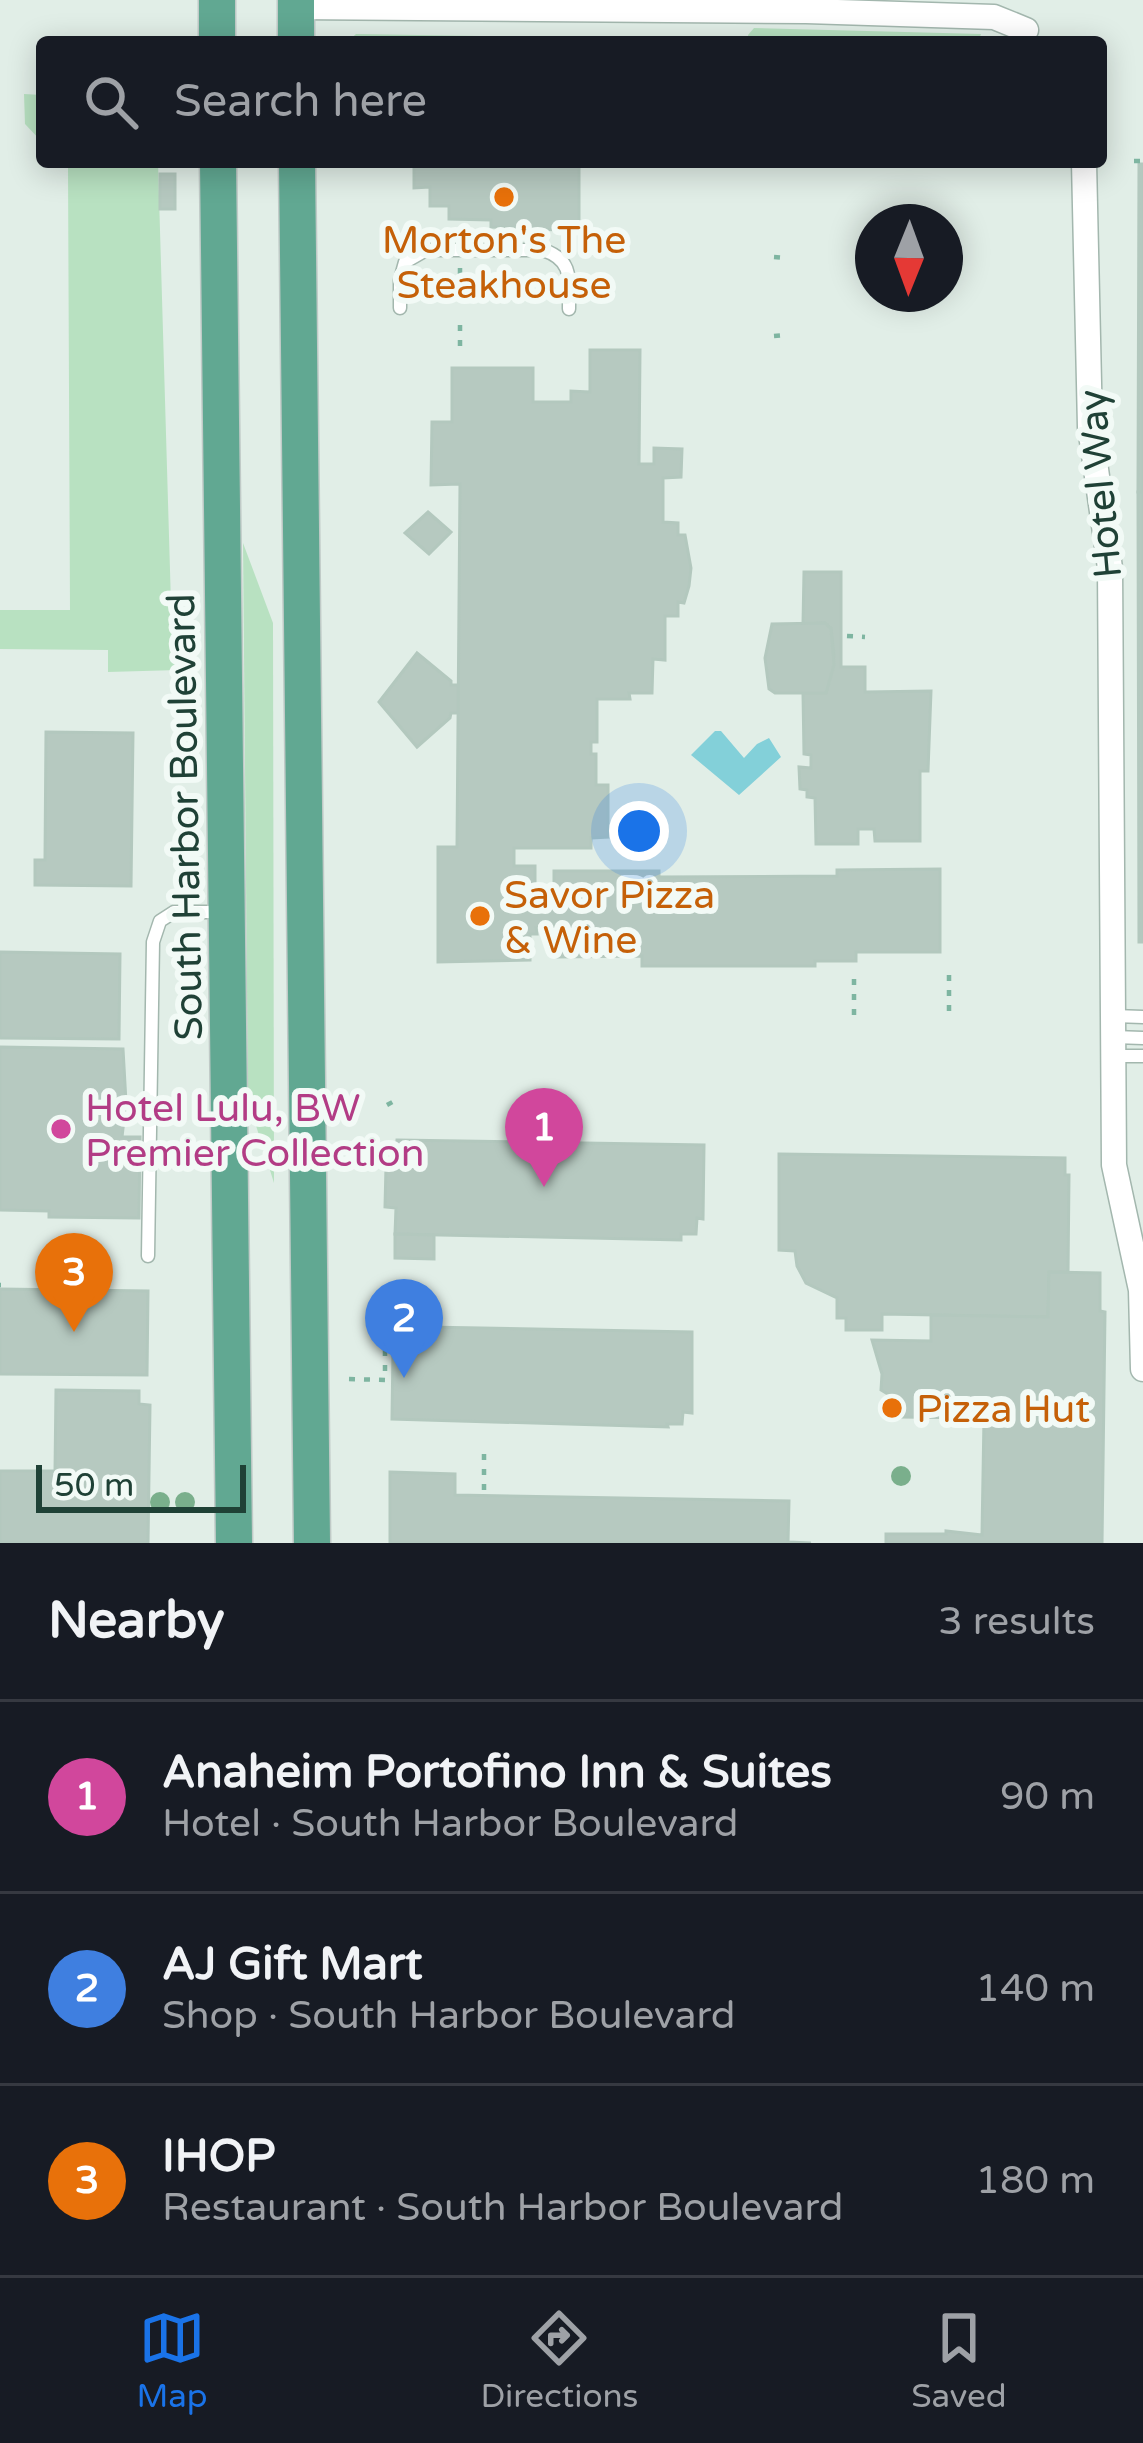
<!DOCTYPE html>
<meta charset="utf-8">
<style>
:root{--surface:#171b24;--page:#242831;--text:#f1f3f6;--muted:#9ea1a6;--line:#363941;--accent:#1a73e8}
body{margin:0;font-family:"Varela Round",sans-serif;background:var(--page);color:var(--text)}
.compass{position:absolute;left:855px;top:204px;width:108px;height:108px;border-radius:50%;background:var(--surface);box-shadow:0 6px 30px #0003;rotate:181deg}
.scale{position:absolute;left:36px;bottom:30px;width:210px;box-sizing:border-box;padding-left:12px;border:6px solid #1f4136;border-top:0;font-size:33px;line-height:42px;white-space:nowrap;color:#1f4136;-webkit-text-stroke:9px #f2faf6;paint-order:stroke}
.you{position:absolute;left:639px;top:831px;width:42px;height:42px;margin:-30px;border:9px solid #fff;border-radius:50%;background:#1a73e8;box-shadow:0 0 0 18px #1a73e833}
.badge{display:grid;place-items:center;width:78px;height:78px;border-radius:50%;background:var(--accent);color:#fff;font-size:39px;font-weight:700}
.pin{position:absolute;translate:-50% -99px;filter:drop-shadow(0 3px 6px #0008)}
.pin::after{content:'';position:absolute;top:63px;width:42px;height:36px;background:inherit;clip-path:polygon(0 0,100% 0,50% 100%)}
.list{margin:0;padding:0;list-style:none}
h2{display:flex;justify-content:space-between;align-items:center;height:156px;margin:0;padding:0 48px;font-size:51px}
h2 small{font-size:39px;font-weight:400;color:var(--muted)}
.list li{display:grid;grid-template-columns:78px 1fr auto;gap:36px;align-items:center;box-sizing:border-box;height:192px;padding:0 48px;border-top:3px solid var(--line)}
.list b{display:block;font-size:45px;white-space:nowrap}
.list p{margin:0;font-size:39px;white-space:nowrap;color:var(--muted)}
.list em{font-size:39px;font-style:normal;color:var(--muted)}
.icon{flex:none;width:66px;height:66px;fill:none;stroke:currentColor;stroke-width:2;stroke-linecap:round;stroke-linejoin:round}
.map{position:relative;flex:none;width:1143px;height:1543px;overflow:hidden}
.search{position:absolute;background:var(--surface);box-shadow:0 6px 30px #0003;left:36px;right:36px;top:36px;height:132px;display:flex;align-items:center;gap:30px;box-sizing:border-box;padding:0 42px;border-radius:12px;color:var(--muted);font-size:45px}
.sheet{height:732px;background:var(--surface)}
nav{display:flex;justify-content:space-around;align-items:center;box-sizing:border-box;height:168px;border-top:3px solid var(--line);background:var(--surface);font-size:33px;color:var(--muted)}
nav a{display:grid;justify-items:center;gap:6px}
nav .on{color:var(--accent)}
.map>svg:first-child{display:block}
</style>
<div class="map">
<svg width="1143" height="1543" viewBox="0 0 1143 1543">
<rect width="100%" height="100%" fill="#e1eee7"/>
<g fill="#b8e1c1">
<polygon points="754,28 981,34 978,42 749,42 748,35"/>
<polygon points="356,34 656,39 660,42 347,42"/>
<polygon points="24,94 42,95 42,142 25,124"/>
<polygon points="62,162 158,162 172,638 178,670 108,672 108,650 0,649 0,610 70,610 68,168"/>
<polygon points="243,543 273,623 274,1183 248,1100"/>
</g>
<polygon fill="#83d0d9" points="715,731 721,731 744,758 757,744 769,738 781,757 739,795 691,755"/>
<g fill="#b6c9c0" stroke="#b3c8be" stroke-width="3">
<polygon points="414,162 579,162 579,231 491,227 491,220 449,219 449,206 430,206 430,187 414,188"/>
<polygon points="1139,164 1143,164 1143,492 1138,492"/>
<rect x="160" y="174" width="15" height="35"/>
<polygon points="590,350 640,350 639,464 654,464 654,448 682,449 681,477 663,478 663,522 678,523 678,535 685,535 691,568 689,586 684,603 678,602 678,616 665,616 665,660 653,659 652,693 629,693 630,699 597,699 597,742 591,742 591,754 596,754 596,785 608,785 608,837 591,838 591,848 514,848 514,866 535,866 535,894 554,893 554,871 659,871 659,877 837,876 837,870 940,869 940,952 856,952 856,961 815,961 815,966 642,966 642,956 557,957 554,928 536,928 537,934 530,934 530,960 438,962 438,847 457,847 460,484 431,485 432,422 452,422 452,368 533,368 533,402 571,402 571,391 590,392"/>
<polygon points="1138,492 1143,492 1143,942 1139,942"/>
<polygon points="428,512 451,532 429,554 405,533"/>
<polygon points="804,572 841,572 841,667 865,667 865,692 931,691 928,771 920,771 920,841 875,841 874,829 858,829 858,844 816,844 815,798 807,797 807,790 800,789 799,767 811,768 811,755 804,754 803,693 826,693 834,655 831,629 825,623 803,624"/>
<polygon points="825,623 831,629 834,665 826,693 775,693 769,689 765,658 772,624"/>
<polygon points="417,653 451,681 451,685 458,685 458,713 451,713 450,718 417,747 379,702"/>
<polygon points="46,732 133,733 131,886 35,885 35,860 45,860"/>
<polygon points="0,952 120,954 119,1039 0,1038"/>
<polygon points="0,1047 123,1049 126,1102 122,1137 140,1137 139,1218 49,1217 49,1211 0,1210"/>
<polygon points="397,1140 704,1145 703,1219 697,1218 696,1234 681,1234 681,1240 395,1234 396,1208 385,1207 386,1167 396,1167"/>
<polygon points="779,1154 1065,1158 1065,1175 1069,1175 1068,1272 1049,1272 1048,1317 882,1314 882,1330 846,1330 846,1318 837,1318 837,1298 806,1283 797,1266 795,1251 779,1250"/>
<polygon points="395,1234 434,1235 434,1259 395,1258"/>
<polygon points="1049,1272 1100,1273 1100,1311 1105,1312 1102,1543 886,1543 886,1534 946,1534 946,1531 982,1535 984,1418 899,1417 887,1409 891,1396 881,1390 882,1374 872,1340 931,1341 931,1315 1048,1317"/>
<polygon points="0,1289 148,1291 147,1375 0,1374"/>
<polygon points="394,1315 440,1315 440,1327 425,1327 424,1332 405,1331 405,1350 393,1350"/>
<polygon points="425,1327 692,1332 692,1413 683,1412 682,1424 667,1424 668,1427 392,1419 393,1350 405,1350 405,1331 424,1332"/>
<polygon points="56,1390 139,1391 139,1404 150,1405 148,1543 0,1543 0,1471 55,1471"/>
<polygon points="390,1472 455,1474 455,1495 789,1501 788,1542 811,1543 390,1543"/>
</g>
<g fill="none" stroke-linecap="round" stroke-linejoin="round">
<g stroke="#a3b7ae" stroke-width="15">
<g id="lane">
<path d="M400 308V280L405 262 426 250H543C574 260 569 280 569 309"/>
<polyline points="1114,1016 1143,1017"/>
<polyline points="1114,1037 1143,1038"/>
<polyline points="1114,1056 1143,1056"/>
<polyline points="148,1256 153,942 160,921 174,912 225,912"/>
</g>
</g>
<g stroke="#a3b7ae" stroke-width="27">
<g id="street">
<polyline points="296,7 806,11 994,17 1026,30"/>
<polyline points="1084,162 1090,427 1110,568 1114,1165 1141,1290 1143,1369"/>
</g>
</g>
<g stroke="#c0cac7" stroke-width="39">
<g id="primary">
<polyline points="296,0 296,42"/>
<polyline points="217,42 217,0"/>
<polyline points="218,162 234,1543"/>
<polyline points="297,162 312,1543"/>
</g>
</g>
<g stroke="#7eb5a1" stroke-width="4.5" stroke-dasharray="6 9" stroke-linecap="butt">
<polyline points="1134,161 1143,161"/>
<polyline points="774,257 786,258"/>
<polyline points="460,268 460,294"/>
<polyline points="460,325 460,347"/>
<polyline points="774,336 786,335"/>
<polyline points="847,636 865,637"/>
<polyline points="949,975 949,1015"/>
<polyline points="854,1015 854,970"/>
<polyline points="387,1105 398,1099"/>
<polyline points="0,1285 1,1285"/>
<polyline points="349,1379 385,1380 385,1323"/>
<polyline points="484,1490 484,1448"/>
</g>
<use href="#lane" stroke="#fff" stroke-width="12"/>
<use href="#street" stroke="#fff" stroke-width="24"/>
<use href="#primary" stroke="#61a892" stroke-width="36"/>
</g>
<g fill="#7aaf8c">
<circle cx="901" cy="1476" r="10"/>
<circle cx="160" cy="1502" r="10"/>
<circle cx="185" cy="1502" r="10"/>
</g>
<g fill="#e8710a" stroke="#f2faf6" stroke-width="4.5">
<circle cx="504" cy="197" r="12"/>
<circle cx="480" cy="916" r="12"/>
<circle cx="892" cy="1408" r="12"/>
</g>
<circle fill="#d1479c" stroke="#f2faf6" stroke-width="4.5" cx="61" cy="1129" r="12"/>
<g text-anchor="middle" stroke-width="12" stroke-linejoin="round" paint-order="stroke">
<g font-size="39" fill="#c56008" stroke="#f2faf6" text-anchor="start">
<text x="504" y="253" text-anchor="middle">Morton's The<tspan x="504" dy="45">Steakhouse</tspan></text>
<text x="504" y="908">Savor Pizza<tspan x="504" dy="45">&amp; Wine</tspan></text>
<text x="916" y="1422">Pizza Hut</text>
</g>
<g font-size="39" fill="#1f4136" stroke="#f2faf6">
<text transform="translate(1099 484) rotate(-95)" y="14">Hotel Way</text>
<text transform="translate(184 817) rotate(-91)" y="14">South Harbor Boulevard</text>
</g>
<g font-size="39" fill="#b23c85" stroke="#f2faf6" text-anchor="start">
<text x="85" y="1121">Hotel Lulu, BW<tspan x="85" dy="45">Premier Collection</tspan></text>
</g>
</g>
</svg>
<svg class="compass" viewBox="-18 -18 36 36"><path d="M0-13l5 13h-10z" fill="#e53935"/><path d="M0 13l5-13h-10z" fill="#9ea1a6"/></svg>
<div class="scale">50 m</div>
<div class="you"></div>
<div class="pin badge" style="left:544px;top:1187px;background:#d1479c">1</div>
<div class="pin badge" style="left:404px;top:1378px;background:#3f7fe0">2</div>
<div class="pin badge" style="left:74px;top:1332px;background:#e8710a">3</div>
<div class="search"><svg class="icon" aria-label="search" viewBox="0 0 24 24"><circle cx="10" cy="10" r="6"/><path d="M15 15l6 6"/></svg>Search here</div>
</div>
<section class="sheet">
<h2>Nearby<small>3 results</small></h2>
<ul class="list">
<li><span class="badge" style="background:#d1479c">1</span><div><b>Anaheim Portofino Inn &amp; Suites</b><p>Hotel · South Harbor Boulevard</p></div><em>90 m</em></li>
<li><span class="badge" style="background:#3f7fe0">2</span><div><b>AJ Gift Mart</b><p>Shop · South Harbor Boulevard</p></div><em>140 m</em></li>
<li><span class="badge" style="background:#e8710a">3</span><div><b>IHOP</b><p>Restaurant · South Harbor Boulevard</p></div><em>180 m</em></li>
</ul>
</section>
<nav>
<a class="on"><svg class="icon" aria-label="map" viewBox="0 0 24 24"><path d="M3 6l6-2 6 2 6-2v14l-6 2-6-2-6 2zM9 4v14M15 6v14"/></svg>Map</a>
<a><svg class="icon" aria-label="directions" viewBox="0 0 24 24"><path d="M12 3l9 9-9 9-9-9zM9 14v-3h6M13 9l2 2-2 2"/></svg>Directions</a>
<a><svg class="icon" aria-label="saved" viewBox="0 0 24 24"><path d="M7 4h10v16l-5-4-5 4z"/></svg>Saved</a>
</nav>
